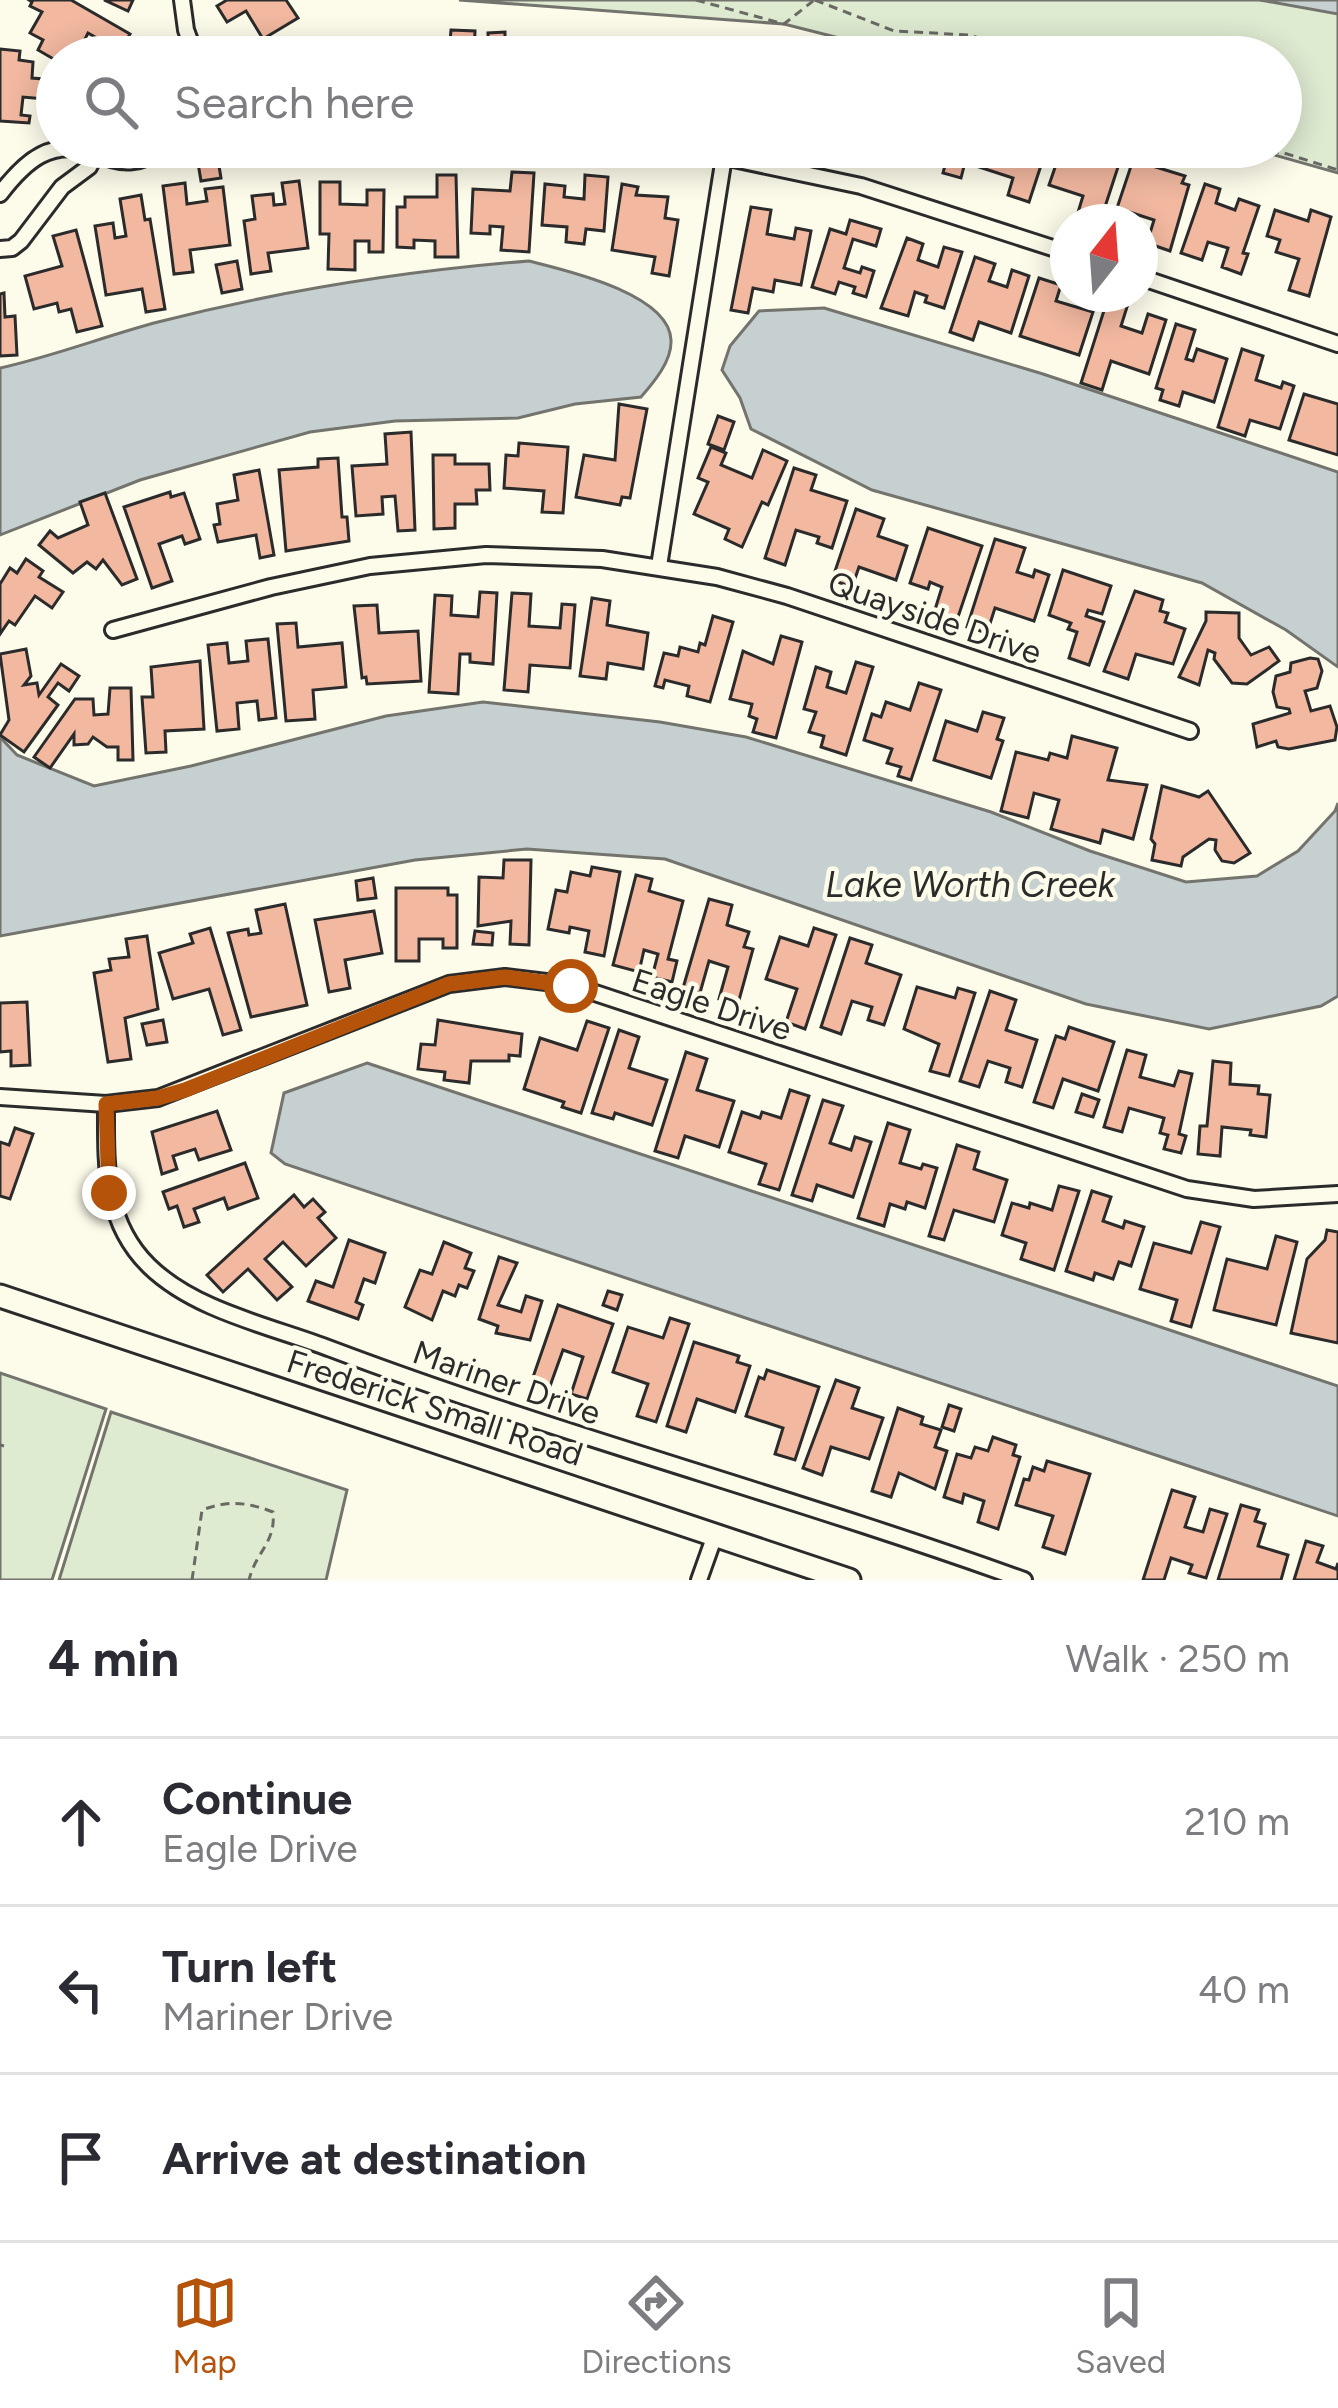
<!DOCTYPE html>
<meta charset="utf-8">
<style>
:root{--surface:#fff;--page:#f2f2f3;--text:#2b2b33;--muted:#7c7c81;--line:#e1e1e2;--accent:#b45309}
body{margin:0;font-family:Figtree,sans-serif;background:var(--page);color:var(--text)}
.compass{position:absolute;left:1050px;top:204px;width:108px;height:108px;border-radius:50%;background:var(--surface);box-shadow:0 6px 30px #0003;rotate:17deg}
.stop{position:absolute;width:36px;height:36px;margin:-27px;border:9px solid #b45309;border-radius:50%;background:#fff}
.stop.end{background:#b45309;border-color:#fff;box-shadow:0 3px 12px #0008}
.list{margin:0;padding:0;list-style:none}
h2{display:flex;justify-content:space-between;align-items:center;height:156px;margin:0;padding:0 48px;font-size:51px}
h2 small{font-size:39px;font-weight:400;color:var(--muted)}
.list li{display:grid;grid-template-columns:78px 1fr auto;gap:36px;align-items:center;box-sizing:border-box;height:168px;padding:0 48px;border-top:3px solid var(--line)}
.list b{display:block;font-size:45px;white-space:nowrap}
.list p{margin:0;font-size:39px;white-space:nowrap;color:var(--muted)}
.list em{font-size:39px;font-style:normal;color:var(--muted)}
.icon{flex:none;width:66px;height:66px;fill:none;stroke:currentColor;stroke-width:2;stroke-linecap:round;stroke-linejoin:round}
.map{position:relative;flex:none;width:1338px;height:1580px;overflow:hidden}
.search{position:absolute;background:var(--surface);box-shadow:0 6px 30px #0003;left:36px;right:36px;top:36px;height:132px;display:flex;align-items:center;gap:30px;box-sizing:border-box;padding:0 42px;border-radius:66px;color:var(--muted);font-size:45px}
.sheet{height:660px;background:var(--surface)}
nav{display:flex;justify-content:space-around;align-items:center;box-sizing:border-box;height:168px;border-top:3px solid var(--line);background:var(--surface);font-size:33px;color:var(--muted)}
nav a{display:grid;justify-items:center;gap:6px}
nav .on{color:var(--accent)}
.map>svg:first-child{display:block}
</style>
<div class="map">
<svg width="1338" height="1580" viewBox="0 0 1338 1580">
<rect width="100%" height="100%" fill="#fdfbea"/>
<g fill="#deebd1" stroke="#74746e" stroke-width="3">
<polygon points="459,0 1338,0 1338,173 1246,147 1281,147 1281,57 914,57 784,24"/>
<polygon points="0,1373 106,1409 52,1580 0,1580"/>
<polygon points="111,1412 347,1490 326,1580 59,1580"/>
</g>
<g fill="#c7d0d0" stroke="#74746e" stroke-width="3">
<polygon points="1260,0 1338,0 1338,14"/>
<path d="M529 261C564 270 669 293 671 340 672 361 654 382 641 397L575 404 518 418 395 421 310 432 140 480 0 535V368C54 356 105 336 158 322 279 291 405 271 529 261Z"/>
<polygon points="824,308 1043,374 1338,472 1338,667 1286,630 1202,583 872,490 751,429 740,398 722,370 730,346 759,311"/>
<polygon points="483,702 660,722 746,737 991,812 1090,851 1186,882 1257,876 1298,851 1335,811 1338,803 1338,996 1321,1006 1209,1029 1086,1004 665,859 527,849 415,860 0,936 0,737 17,755 94,786 191,766 386,716"/>
<polygon points="367,1063 1338,1386 1338,1516 285,1164 271,1153 284,1093"/>
</g>
<g fill="#f2b8a0" stroke="#2b2b2b" stroke-width="3">
<polygon points="29,0 71,0 130,34 120,51 88,33 76,57 57,57 57,61 38,50 43,40 30,33 42,12 30,6 32,2"/>
<polygon points="104,0 133,0 128,11"/>
<polygon points="227,0 286,0 298,18 263,39 246,11 227,22 217,6"/>
<polygon points="451,30 475,31 474,57 414,57 414,53 419,53 420,40 450,41"/>
<polygon points="505,32 505,43 536,42 536,54 547,57 489,57 488,33"/>
<polygon points="663,38 711,50 710,57 660,57"/>
<polygon points="590,41 631,44 630,57 567,57 567,48 589,49"/>
<polygon points="343,42 376,56 376,57 336,57"/>
<polygon points="0,49 20,51 19,60 33,62 32,78 57,80 57,100 23,97 21,115 30,116 29,123 0,121"/>
<polygon points="908,147 927,147 924,158 906,153"/>
<polygon points="950,147 969,147 961,178 943,173"/>
<polygon points="982,147 1047,147 1029,202 1008,195 1013,178 976,166"/>
<polygon points="1062,147 1119,164 1100,222 1076,219 1083,196 1049,185"/>
<polygon points="217,154 221,178 201,181 197,157"/>
<polygon points="1133,160 1185,176 1182,183 1189,185 1170,251 1147,243 1154,220 1117,208"/>
<polygon points="512,172 534,173 529,252 501,250 503,227 490,226 490,234 471,233 473,189 510,191"/>
<polygon points="437,175 456,175 458,257 435,257 435,241 414,240 414,248 397,247 397,207 405,207 405,197 437,197"/>
<polygon points="585,175 608,177 604,231 586,229 584,244 566,242 567,227 542,225 545,184 565,186 564,197 584,199"/>
<polygon points="299,181 308,248 268,253 271,271 251,274 244,221 255,219 252,196 273,194 274,205 285,204 282,183"/>
<polygon points="320,182 340,182 340,204 367,205 367,190 384,190 383,252 369,252 369,241 355,241 355,270 328,269 329,234 320,234"/>
<polygon points="185,183 187,204 207,201 205,189 223,187 230,245 190,250 193,272 174,274 163,186"/>
<polygon points="622,184 638,187 636,195 668,197 665,218 678,220 669,276 652,273 655,257 612,250"/>
<polygon points="1205,184 1220,189 1216,203 1235,210 1239,199 1259,206 1243,253 1248,254 1241,274 1222,267 1228,248 1208,242 1202,260 1181,253"/>
<polygon points="141,195 145,220 150,219 165,309 146,312 142,289 106,295 95,226 113,223 115,238 126,236 120,199"/>
<polygon points="751,207 771,210 767,234 794,239 796,228 811,231 801,285 775,280 773,292 753,288 748,313 731,310"/>
<polygon points="1275,210 1308,221 1311,210 1331,217 1309,296 1289,290 1299,259 1276,252 1280,240 1267,236"/>
<polygon points="850,220 881,229 876,246 853,239 844,268 860,273 862,267 874,271 866,297 853,293 855,287 839,282 835,294 812,287 830,229 846,234"/>
<polygon points="76,230 102,326 77,332 71,309 59,312 57,303 34,309 25,276 62,266 53,236"/>
<polygon points="907,238 923,244 918,260 938,267 944,247 962,252 944,308 925,302 927,296 915,292 908,316 881,308"/>
<polygon points="975,257 995,264 989,281 1007,287 1012,270 1029,276 1011,333 979,322 973,340 950,332"/>
<polygon points="237,261 242,289 222,293 216,265"/>
<polygon points="1039,278 1061,285 1056,301 1093,312 1079,355 1020,336"/>
<polygon points="4,293 5,317 15,316 17,355 0,356 0,294"/>
<polygon points="1107,301 1127,307 1121,326 1142,333 1148,314 1166,320 1149,374 1111,361 1102,390 1081,383"/>
<polygon points="1176,324 1195,330 1186,359 1193,361 1197,349 1227,359 1214,402 1183,392 1179,406 1160,400 1163,390 1156,388"/>
<polygon points="1242,349 1263,356 1256,380 1281,388 1283,382 1294,386 1280,429 1250,420 1245,436 1218,427"/>
<polygon points="1304,394 1338,404 1338,455 1289,440"/>
<polygon points="619,404 647,409 630,498 622,497 620,505 576,497 584,455 615,460"/>
<polygon points="718,416 734,422 724,450 708,444"/>
<polygon points="411,432 415,530 398,531 395,496 382,497 383,514 356,516 352,466 387,464 385,434"/>
<polygon points="519,443 568,447 563,513 542,512 544,491 504,488 506,455 518,456"/>
<polygon points="711,447 726,453 721,465 752,478 763,450 787,461 768,505 762,502 742,547 725,539 729,529 694,514 708,482 698,478"/>
<polygon points="433,455 455,455 455,464 489,464 490,490 476,490 477,504 455,504 455,528 434,529"/>
<polygon points="338,458 342,517 347,517 349,541 286,551 279,470 318,467 318,459"/>
<polygon points="794,468 816,475 811,490 847,501 832,548 817,543 819,537 796,530 785,565 765,558"/>
<polygon points="259,470 274,555 260,558 256,535 218,542 214,525 220,524 217,504 238,500 234,475"/>
<polygon points="170,492 171,497 184,493 200,539 185,544 182,536 159,544 172,581 152,588 124,507"/>
<polygon points="105,493 137,579 122,585 103,560 96,569 87,562 73,573 39,545 50,531 58,538 88,525 80,502"/>
<polygon points="856,509 884,519 878,536 907,546 896,580 859,567 852,587 832,580"/>
<polygon points="928,528 982,546 956,623 933,616 942,587 930,582 928,589 910,583"/>
<polygon points="995,539 1025,548 1017,572 1033,577 1035,570 1049,575 1034,621 995,608 987,633 967,627"/>
<polygon points="26,559 43,571 39,577 63,592 52,608 35,596 15,625 9,621 0,634 0,584 10,568 17,573"/>
<polygon points="1063,570 1111,586 1102,614 1088,610 1086,616 1104,622 1089,665 1069,658 1077,632 1068,629 1071,623 1049,615"/>
<polygon points="1135,591 1163,600 1160,611 1168,613 1165,622 1185,629 1173,664 1136,654 1128,679 1104,671"/>
<polygon points="480,592 497,593 493,664 470,662 470,654 460,654 458,694 429,692 435,595 452,596 451,615 478,617"/>
<polygon points="512,593 531,594 529,626 560,628 562,604 575,605 570,668 530,665 528,692 504,690"/>
<polygon points="592,598 610,601 607,625 648,633 643,669 608,663 606,679 580,676"/>
<polygon points="377,605 379,633 418,631 421,681 367,684 366,677 362,678 354,606"/>
<polygon points="1206,612 1239,613 1239,638 1251,655 1269,647 1279,661 1247,684 1232,683 1214,659 1215,653 1208,650 1199,685 1179,677 1206,621"/>
<polygon points="713,616 733,622 710,702 687,696 689,686 665,680 663,688 655,686 664,653 678,656 680,647 698,652 700,643 705,645"/>
<polygon points="296,623 298,647 342,643 346,687 313,690 315,719 286,721 277,624"/>
<polygon points="781,636 802,642 776,738 753,732 757,719 749,716 752,704 730,699 743,651 773,664"/>
<polygon points="268,639 276,718 259,720 257,701 237,703 239,729 217,731 208,645 227,643 229,663 248,661 246,641"/>
<polygon points="26,649 31,676 24,685 37,683 39,695 61,664 79,676 69,691 58,683 48,697 58,705 24,752 0,735 9,720 0,654"/>
<polygon points="1310,658 1318,659 1322,671 1317,688 1305,691 1311,711 1330,706 1337,727 1335,740 1289,749 1278,747 1276,741 1257,747 1253,724 1290,713 1289,709 1277,707 1273,692 1276,676 1290,672 1291,663"/>
<polygon points="200,661 204,729 165,731 166,752 146,753 142,697 153,697 151,667"/>
<polygon points="856,662 873,667 846,755 821,747 824,736 809,732 816,712 804,709 816,667 831,672 827,687 846,693"/>
<polygon points="919,683 941,690 911,780 898,776 901,767 887,763 892,749 864,740 872,714 881,717 886,702 910,710"/>
<polygon points="110,688 131,688 133,760 118,760 118,747 107,747 93,737 88,744 74,745 74,734 50,768 34,757 75,699 93,699 94,715 108,714"/>
<polygon points="983,712 1004,718 997,739 1003,741 991,778 934,760 946,721 977,731"/>
<polygon points="1072,736 1117,748 1108,780 1147,785 1133,839 1103,830 1100,843 1051,829 1059,800 1034,793 1028,818 1001,811 1016,752 1048,760 1050,753 1067,758"/>
<polygon points="1162,786 1199,797 1208,791 1250,853 1234,863 1222,861 1215,850 1216,840 1209,839 1183,857 1181,866 1152,860 1155,844 1151,839"/>
<polygon points="504,860 531,860 529,945 510,944 511,921 478,926 479,877 503,878"/>
<polygon points="592,867 620,872 604,956 585,952 589,931 570,927 569,933 548,929 556,890 567,892 571,872 590,876"/>
<polygon points="636,875 652,879 649,891 683,901 668,959 677,961 672,982 652,977 658,954 644,950 639,972 613,965"/>
<polygon points="373,878 376,898 358,900 356,881"/>
<polygon points="396,888 448,888 448,895 457,895 457,948 443,948 443,939 419,939 419,961 396,961"/>
<polygon points="709,899 732,905 727,925 749,932 744,947 753,949 738,1004 719,999 728,967 709,961 700,993 683,988"/>
<polygon points="285,904 307,1005 251,1017 228,933 248,929 249,935 261,933 256,910"/>
<polygon points="374,911 382,953 345,960 350,988 329,992 315,920"/>
<polygon points="210,928 241,1030 223,1035 209,989 173,999 159,953 193,943 190,934"/>
<polygon points="814,928 836,935 805,1029 786,1022 797,989 766,979 780,937 808,946"/>
<polygon points="475,931 493,933 492,945 473,944"/>
<polygon points="147,936 158,1009 125,1018 131,1059 108,1062 94,973 111,970 109,959 129,957 126,939"/>
<polygon points="850,938 872,945 866,963 901,975 884,1025 868,1020 872,1007 852,1001 841,1034 821,1027"/>
<polygon points="917,987 955,998 958,988 975,993 949,1076 930,1071 939,1044 904,1029"/>
<polygon points="990,991 1016,1000 1006,1030 1037,1040 1022,1087 1006,1082 1010,1068 988,1061 979,1087 960,1081"/>
<polygon points="27,1002 30,1065 11,1066 11,1051 0,1052 0,1003"/>
<polygon points="163,1020 167,1042 147,1045 142,1024"/>
<polygon points="438,1020 522,1034 520,1056 509,1055 509,1061 471,1061 469,1083 444,1080 445,1072 418,1069 421,1044 435,1045"/>
<polygon points="587,1021 609,1028 581,1113 562,1107 564,1102 524,1089 540,1038 577,1050"/>
<polygon points="1069,1027 1114,1042 1098,1091 1063,1079 1053,1108 1034,1102 1056,1036 1065,1039"/>
<polygon points="619,1030 639,1037 629,1068 667,1080 652,1125 615,1113 613,1119 592,1113"/>
<polygon points="1127,1050 1146,1055 1140,1077 1174,1086 1179,1071 1192,1074 1179,1134 1186,1136 1181,1153 1164,1149 1168,1135 1160,1133 1164,1118 1129,1108 1122,1132 1104,1127"/>
<polygon points="686,1052 707,1059 697,1090 734,1101 719,1147 685,1136 678,1158 655,1151"/>
<polygon points="1213,1061 1231,1063 1230,1084 1259,1086 1258,1094 1270,1095 1266,1137 1250,1135 1251,1130 1222,1127 1220,1156 1198,1154 1200,1126 1207,1126"/>
<polygon points="790,1090 809,1096 779,1190 759,1184 766,1164 729,1152 742,1112 760,1118 762,1112 781,1118"/>
<polygon points="1082,1094 1099,1100 1093,1117 1076,1112"/>
<polygon points="823,1100 843,1106 830,1143 851,1150 855,1137 871,1142 853,1197 817,1185 812,1201 792,1195"/>
<polygon points="217,1111 231,1150 199,1160 195,1149 173,1156 177,1169 162,1174 152,1132"/>
<polygon points="888,1123 910,1130 900,1163 921,1169 923,1164 937,1168 925,1208 907,1202 905,1209 890,1204 884,1226 858,1218"/>
<polygon points="15,1128 33,1134 10,1199 0,1196 0,1142 9,1145"/>
<polygon points="957,1145 979,1152 974,1169 1007,1180 994,1222 954,1210 944,1240 929,1236"/>
<polygon points="245,1163 258,1198 228,1209 224,1198 194,1209 199,1222 184,1227 177,1206 169,1209 163,1192"/>
<polygon points="1059,1186 1079,1191 1054,1270 1021,1259 1026,1243 1002,1235 1012,1203 1029,1208 1030,1203 1052,1210"/>
<polygon points="1092,1191 1111,1197 1103,1221 1123,1228 1125,1221 1144,1227 1131,1266 1119,1262 1113,1279 1095,1273 1093,1280 1066,1271"/>
<polygon points="294,1195 304,1207 313,1199 325,1212 318,1218 336,1238 306,1266 283,1242 265,1259 292,1287 277,1300 248,1269 223,1292 207,1275"/>
<polygon points="1201,1222 1220,1227 1191,1327 1171,1321 1177,1300 1140,1289 1154,1243 1191,1253"/>
<polygon points="1327,1230 1338,1232 1338,1343 1291,1333 1307,1259 1325,1240"/>
<polygon points="1276,1236 1297,1242 1276,1325 1214,1310 1227,1259 1267,1269"/>
<polygon points="349,1240 385,1253 375,1283 364,1279 356,1302 363,1305 358,1319 308,1301 316,1281 333,1287"/>
<polygon points="444,1242 471,1253 465,1268 474,1271 467,1288 459,1285 455,1296 443,1291 432,1320 405,1307 420,1270 432,1274"/>
<polygon points="499,1257 517,1263 498,1305 521,1312 526,1296 542,1301 530,1340 496,1333 498,1326 479,1319"/>
<polygon points="608,1291 622,1295 617,1310 603,1305"/>
<polygon points="558,1305 613,1324 587,1399 571,1394 583,1357 563,1350 550,1386 532,1380"/>
<polygon points="670,1318 689,1324 656,1422 637,1416 648,1384 613,1372 628,1327 663,1338"/>
<polygon points="694,1342 739,1356 737,1362 750,1366 735,1412 697,1399 686,1432 667,1426"/>
<polygon points="767,1370 819,1387 795,1460 775,1454 783,1428 746,1416 759,1377 764,1379"/>
<polygon points="836,1380 859,1388 852,1408 883,1418 869,1459 831,1447 822,1475 803,1468"/>
<polygon points="949,1405 961,1409 954,1431 942,1427"/>
<polygon points="898,1408 923,1417 921,1424 941,1430 935,1447 947,1451 935,1489 899,1473 891,1497 872,1491"/>
<polygon points="993,1437 1016,1445 1013,1455 1020,1457 998,1529 978,1522 984,1501 964,1494 962,1503 944,1497 957,1454 971,1458 975,1447 988,1451"/>
<polygon points="1047,1461 1090,1474 1065,1554 1043,1547 1053,1516 1016,1505 1024,1479 1029,1480 1033,1467 1044,1471"/>
<polygon points="1172,1490 1195,1497 1185,1527 1203,1532 1210,1509 1227,1514 1206,1578 1189,1573 1192,1565 1171,1558 1164,1580 1143,1580"/>
<polygon points="1241,1505 1259,1510 1255,1521 1265,1524 1258,1546 1288,1555 1281,1580 1218,1580"/>
<polygon points="1306,1541 1323,1546 1317,1562 1336,1569 1338,1563 1338,1580 1294,1580"/>
</g>
<g fill="none" stroke-linecap="round" stroke-linejoin="round">
<g stroke="#2b2b2b" stroke-width="20">
<g id="street">
<polyline points="182,0 186,30 196,57"/>
<polyline points="312,147 341,150 379,147"/>
<polyline points="645,147 724,157 861,186 1068,253"/>
<path d="M96 153C122 166 142 164 167 147"/>
<path d="M0 194C26 160 51 138 96 153L89 167 62 187 21 241 12 248 0 249"/>
<polyline points="1140,277 1338,344"/>
<polyline points="659,566 724,157"/>
<polyline points="113,630 271,587 370,566 486,555 602,559 717,577 787,596 1190,731"/>
<polyline points="0,1097 106,1104 158,1098 449,984 505,977 571,985 1187,1189 1254,1199 1338,1194"/>
<path d="M106 1104C106 1162 103 1221 149 1266 195 1311 271 1326 331 1349 559 1435 794 1497 1024 1580"/>
<polyline points="699,1580 715,1535"/>
</g>
</g>
<g stroke="#2b2b2b" stroke-width="27">
<polyline id="secondary" points="0,1296 849,1580"/>
</g>
<g stroke="#6a6964" stroke-width="3" stroke-dasharray="9 6" stroke-linecap="butt">
<polyline points="696,0 784,24 813,1"/>
<polyline points="815,0 894,31 969,35 1044,57"/>
<polyline points="1225,147 1284,153 1338,170"/>
<polyline points="0,1445 4,1446"/>
<path d="M192 1580 202 1510C228 1500 247 1502 273 1512 276 1543 256 1551 249 1580"/>
</g>
<use href="#street" stroke="#fdfbea" stroke-width="14"/>
<use href="#secondary" stroke="#fdfbea" stroke-width="21"/>
</g>
<g fill="none" stroke-linecap="round" stroke-linejoin="round">
<polyline stroke="#b45309" stroke-width="15" points="109,1193 106,1104 158,1098 185,1090 449,984 505,977 571,986"/>
</g>
<g text-anchor="middle" stroke-width="9" stroke-linejoin="round" paint-order="stroke">
<g font-size="33" fill="#2b2b2b" stroke="#fdfbea">
<text transform="translate(935 617) rotate(19)" y="12">Quayside Drive</text>
<text transform="translate(712 1004) rotate(18)" y="12">Eagle Drive</text>
<text transform="translate(507 1382) rotate(19)" y="12">Mariner Drive</text>
<text transform="translate(435 1407) rotate(18)" y="12">Frederick Small Road</text>
</g>
<g font-size="36" font-style="italic" fill="#2b2b2b" stroke="#fdfbea">
<text x="970" y="897">Lake Worth Creek</text>
</g>
</g>
</svg>
<svg class="compass" viewBox="-18 -18 36 36"><path d="M0-13l5 13h-10z" fill="#e53935"/><path d="M0 13l5-13h-10z" fill="#7c7c81"/></svg>
<div class="stop" style="left:571px;top:986px"></div>
<div class="stop end" style="left:109px;top:1193px"></div>
<div class="search"><svg class="icon" aria-label="search" viewBox="0 0 24 24"><circle cx="10" cy="10" r="6"/><path d="M15 15l6 6"/></svg>Search here</div>
</div>
<section class="sheet">
<h2>4 min<small>Walk · 250 m</small></h2>
<ul class="list">
<li><svg class="icon" aria-label="ahead" viewBox="0 0 24 24"><path d="M12 20V5M6 11l6-6 6 6"/></svg><div><b>Continue</b><p>Eagle Drive</p></div><em>210 m</em></li>
<li><svg class="icon" aria-label="left" viewBox="0 0 24 24"><path d="M17 20v-9H6M10 6l-5 5 5 5"/></svg><div><b>Turn left</b><p>Mariner Drive</p></div><em>40 m</em></li>
<li><svg class="icon" aria-label="arrive" viewBox="0 0 24 24"><path d="M6 21V4h12l-3 4 3 4H6"/></svg><div><b>Arrive at destination</b></div></li>
</ul>
</section>
<nav>
<a class="on"><svg class="icon" aria-label="map" viewBox="0 0 24 24"><path d="M3 6l6-2 6 2 6-2v14l-6 2-6-2-6 2zM9 4v14M15 6v14"/></svg>Map</a>
<a><svg class="icon" aria-label="directions" viewBox="0 0 24 24"><path d="M12 3l9 9-9 9-9-9zM9 14v-3h6M13 9l2 2-2 2"/></svg>Directions</a>
<a><svg class="icon" aria-label="saved" viewBox="0 0 24 24"><path d="M7 4h10v16l-5-4-5 4z"/></svg>Saved</a>
</nav>
